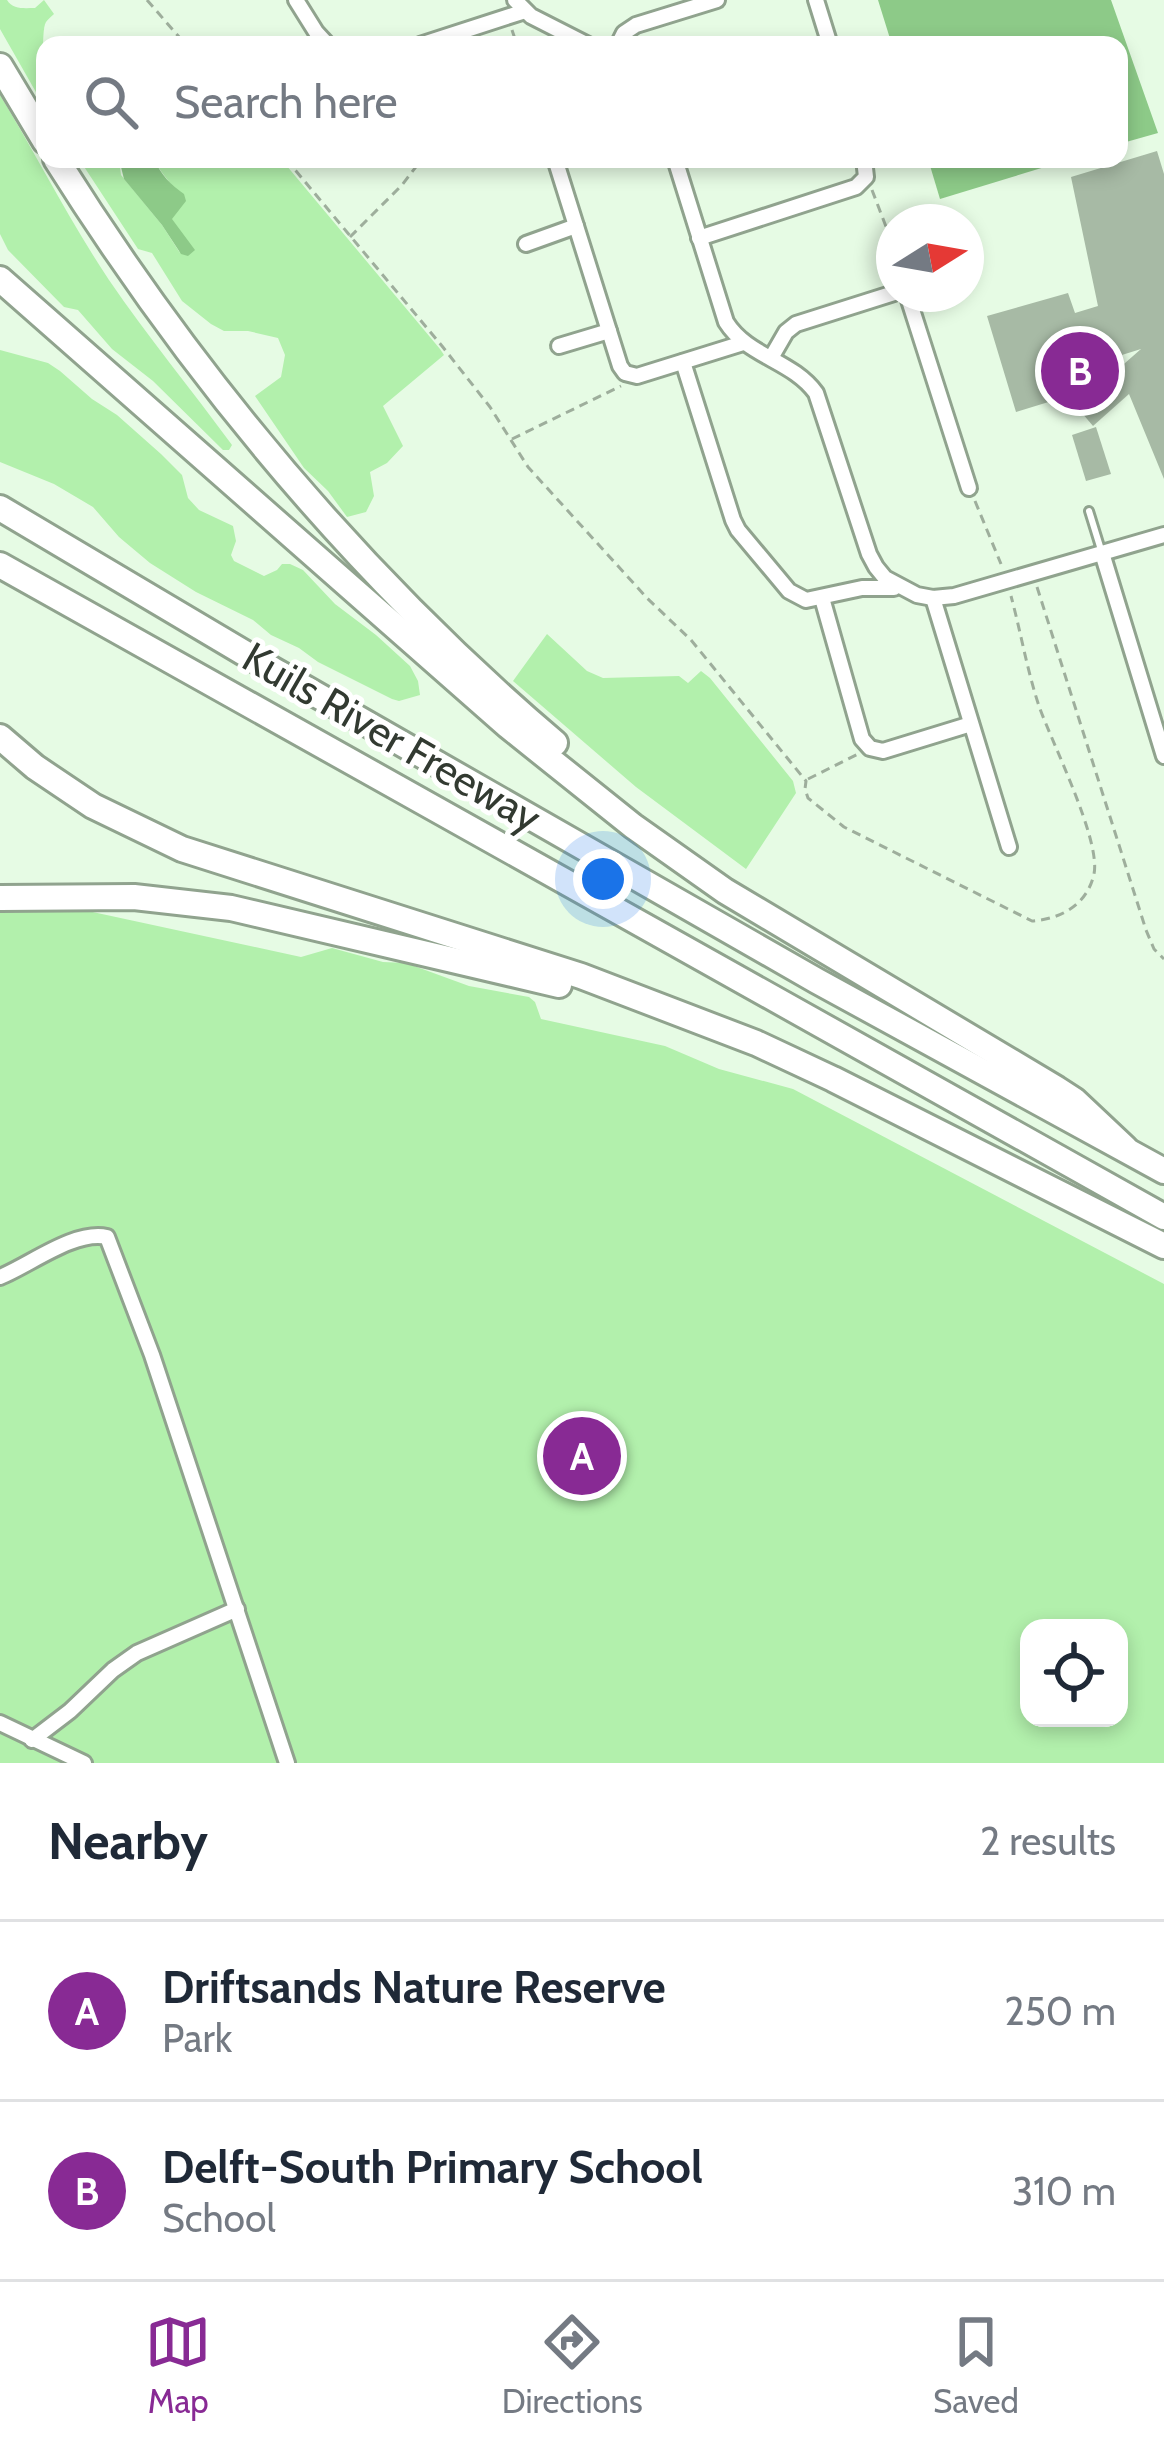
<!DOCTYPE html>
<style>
:root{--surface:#fff;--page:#f6f6f7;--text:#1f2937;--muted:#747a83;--line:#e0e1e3;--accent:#882a94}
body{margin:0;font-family:Cabin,sans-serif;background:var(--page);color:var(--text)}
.controls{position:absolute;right:36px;bottom:36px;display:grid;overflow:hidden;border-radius:24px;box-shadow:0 6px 18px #0003}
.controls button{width:108px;height:108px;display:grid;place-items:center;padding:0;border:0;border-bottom:3px solid var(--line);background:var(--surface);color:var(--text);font:60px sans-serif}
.compass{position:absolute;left:876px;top:204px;width:108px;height:108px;border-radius:50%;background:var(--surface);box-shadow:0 6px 18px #0003;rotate:79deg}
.you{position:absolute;left:603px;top:879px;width:42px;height:42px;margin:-30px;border:9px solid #fff;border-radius:50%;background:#1a73e8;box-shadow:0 0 0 18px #1a73e833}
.badge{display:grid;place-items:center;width:78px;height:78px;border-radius:50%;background:var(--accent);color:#fff;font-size:39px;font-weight:700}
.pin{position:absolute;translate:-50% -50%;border:6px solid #fff;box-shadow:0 3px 12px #0006}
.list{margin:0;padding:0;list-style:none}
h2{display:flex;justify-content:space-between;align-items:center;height:156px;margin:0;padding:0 48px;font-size:51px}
h2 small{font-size:39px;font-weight:400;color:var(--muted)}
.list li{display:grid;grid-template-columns:78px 1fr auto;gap:36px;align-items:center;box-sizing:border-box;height:180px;padding:0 48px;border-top:3px solid var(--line)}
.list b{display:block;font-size:45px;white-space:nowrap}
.list p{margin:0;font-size:39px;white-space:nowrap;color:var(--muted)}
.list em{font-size:39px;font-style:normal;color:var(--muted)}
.icon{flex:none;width:66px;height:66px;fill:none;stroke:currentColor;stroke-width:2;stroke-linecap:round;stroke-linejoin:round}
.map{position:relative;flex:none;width:1164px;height:1763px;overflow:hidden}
.search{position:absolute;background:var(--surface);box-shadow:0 6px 18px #0003;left:36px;right:36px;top:36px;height:132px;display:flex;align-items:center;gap:30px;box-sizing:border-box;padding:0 42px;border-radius:24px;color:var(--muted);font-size:45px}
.sheet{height:516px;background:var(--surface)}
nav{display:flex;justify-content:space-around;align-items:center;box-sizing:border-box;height:168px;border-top:3px solid var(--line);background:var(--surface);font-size:33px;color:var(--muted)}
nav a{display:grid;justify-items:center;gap:6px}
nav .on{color:var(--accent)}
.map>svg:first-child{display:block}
</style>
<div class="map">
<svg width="1164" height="1763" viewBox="0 0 1164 1763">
<rect width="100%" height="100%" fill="#e6fbe4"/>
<g fill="#b2f0ac" fill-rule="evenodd">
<path d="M0 0H7C13 10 25 8 35 8L44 0 54 14C51 17 48 19 46 22 40 31 45 92 45 108L0 29Z"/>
<path d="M0 95C37 156 69 220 109 280 148 337 191 389 232 445L229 450H223L153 381 112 349 78 310 64 307 8 250 0 234Z"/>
<path d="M79 159H119L121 175 162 225 180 253 171 219 179 191 173 188C167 177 159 171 154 159H281L440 349 444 355 383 406 403 446 387 463 370 472 374 496 366 512 347 517 328 491 304 468 255 396 281 377 285 355 278 338 248 331H224L211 324 182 301 152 253 138 249Z"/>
<polygon points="0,350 48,363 60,371 92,399 117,415 161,454 182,475 188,498 199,510 233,526 236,541 231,555 234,561 264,576 277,570 282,564 290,564 303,570 335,604 376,635 410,666 418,681 420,695 399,701 392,699 318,662 299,648 271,635 253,620 196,592 150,563 119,537 93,507 54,484 0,462"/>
<polygon points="547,634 587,671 603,678 679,676 688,683 701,671 710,678 793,781 796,793 746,869 636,787 513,681"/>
<path d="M0 892 301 957 332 948 383 962 406 963 469 986 529 997 535 1002 541 1019 665 1046 719 1069 793 1089 1164 1284V1763H0ZM1029 1628H1119V1718H1029Z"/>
</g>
<g fill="#8dca88">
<polygon points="878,0 1111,0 1158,133 1119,144 1119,45 892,45"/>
<path d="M119 159H154C161 175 171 185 184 194L186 201 172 219 195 250 188 256 181 254 162 225 124 179Z"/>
<polygon points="928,159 1071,159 940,199"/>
</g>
<g fill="#a7baa5">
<polygon points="1157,151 1164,174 1164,479 1129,394 1093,426 1076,406 1141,349 1061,374 1068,396 1016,412 987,316 1068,293 1075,313 1098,306 1071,177"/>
<polygon points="1096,427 1111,474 1086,481 1072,435"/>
</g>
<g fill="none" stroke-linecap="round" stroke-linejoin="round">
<g stroke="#90a38e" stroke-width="12">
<polyline id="service" points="1089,511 1102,553"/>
</g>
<g stroke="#90a38e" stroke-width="20">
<g id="minor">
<polyline points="296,0 316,32 328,45"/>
<polyline points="515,0 531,16 588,45"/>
<polyline points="816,0 830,45"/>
<polyline points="420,45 525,11"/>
<polyline points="618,45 624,33 636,25 717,0"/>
<polyline points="555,159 620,366 625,373 637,376 743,343"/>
<path d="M675 159 726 322C748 357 792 360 816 393L869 554 876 567 885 578 917 595 933 598 954 596 1164 535"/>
<polyline points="699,238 856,187 866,177 864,159"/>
<polyline points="526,244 576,226"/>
<polyline points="894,249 894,250"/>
<polyline points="907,294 969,488"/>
<polyline points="559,346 609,331"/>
<polyline points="771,358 786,332 796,324 894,293"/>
<polyline points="683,362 733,520 738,530 789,591 806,600 862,588 894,588"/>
<polyline points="1102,553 1164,756"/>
<polyline points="822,598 862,739 870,748 883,751 971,724"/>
<polyline points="933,598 1009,847"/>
<path d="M0 1277C30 1265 74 1230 107 1237L152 1355 287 1763"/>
<polyline points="0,1723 84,1763"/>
<polyline points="32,1740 70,1711 113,1670 137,1653 237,1609"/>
</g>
</g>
<g stroke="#90a38e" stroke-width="30">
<g id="motorway">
<polyline points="0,66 45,141"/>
<path d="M56 159C193 377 359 576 555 743"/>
<polyline points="0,279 508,726 633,826 725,891 1057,1089 1074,1100 1125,1148"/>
<polyline points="0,508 261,663 817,981 1164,1171"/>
<polyline points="0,565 1164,1217"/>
<polyline points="0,737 35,767 93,806 182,849 581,976 756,1043 833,1079 1164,1246"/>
<polyline points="0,898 134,897 231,908 559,985"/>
</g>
</g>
<g stroke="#9eae9c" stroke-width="3" stroke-dasharray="9 6" stroke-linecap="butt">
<polyline points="147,0 186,45"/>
<polyline points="512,30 517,45"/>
<path d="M286 159 442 346 490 407 528 467 647 598 691 640 806 781 805 789 808 798 844 827 1032 921C1061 919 1087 905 1094 874 1101 840 1052 743 1039 706 1027 670 1021 633 1011 596"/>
<polyline points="872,190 890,237"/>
<polyline points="350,237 402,185 422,159"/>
<polyline points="512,439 621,386"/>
<polyline points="975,501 1001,564"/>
<polyline points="1037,587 1146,930 1154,949 1164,959"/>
<polyline points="808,779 858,754"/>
</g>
<use href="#service" stroke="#fff" stroke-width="6"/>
<use href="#minor" stroke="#fff" stroke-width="14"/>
<use href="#motorway" stroke="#fff" stroke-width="24"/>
</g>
<g text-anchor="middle" stroke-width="10" stroke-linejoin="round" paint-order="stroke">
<g font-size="42" fill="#323a31" stroke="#fff">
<text transform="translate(392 737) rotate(30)" y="15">Kuils River Freeway</text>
</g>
</g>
</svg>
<div class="controls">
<button><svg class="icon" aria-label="locate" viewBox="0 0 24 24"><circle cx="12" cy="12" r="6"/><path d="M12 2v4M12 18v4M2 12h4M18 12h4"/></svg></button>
</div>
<svg class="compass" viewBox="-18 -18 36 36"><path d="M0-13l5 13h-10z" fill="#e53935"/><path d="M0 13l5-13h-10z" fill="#747a83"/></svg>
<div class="you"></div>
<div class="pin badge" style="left:582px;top:1456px">A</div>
<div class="pin badge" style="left:1080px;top:371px">B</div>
<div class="search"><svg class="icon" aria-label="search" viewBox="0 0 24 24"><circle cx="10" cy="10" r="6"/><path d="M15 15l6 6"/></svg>Search here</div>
</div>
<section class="sheet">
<h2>Nearby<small>2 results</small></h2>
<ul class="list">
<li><span class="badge">A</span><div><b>Driftsands Nature Reserve</b><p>Park</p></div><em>250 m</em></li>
<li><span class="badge">B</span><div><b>Delft-South Primary School</b><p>School</p></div><em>310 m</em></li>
</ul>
</section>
<nav>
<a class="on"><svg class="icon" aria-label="map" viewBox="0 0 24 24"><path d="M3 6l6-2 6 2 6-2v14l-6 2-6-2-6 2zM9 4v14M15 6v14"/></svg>Map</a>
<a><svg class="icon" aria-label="directions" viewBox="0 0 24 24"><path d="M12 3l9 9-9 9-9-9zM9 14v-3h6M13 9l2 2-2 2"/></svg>Directions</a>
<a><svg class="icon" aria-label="saved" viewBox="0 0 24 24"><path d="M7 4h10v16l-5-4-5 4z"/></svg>Saved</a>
</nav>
